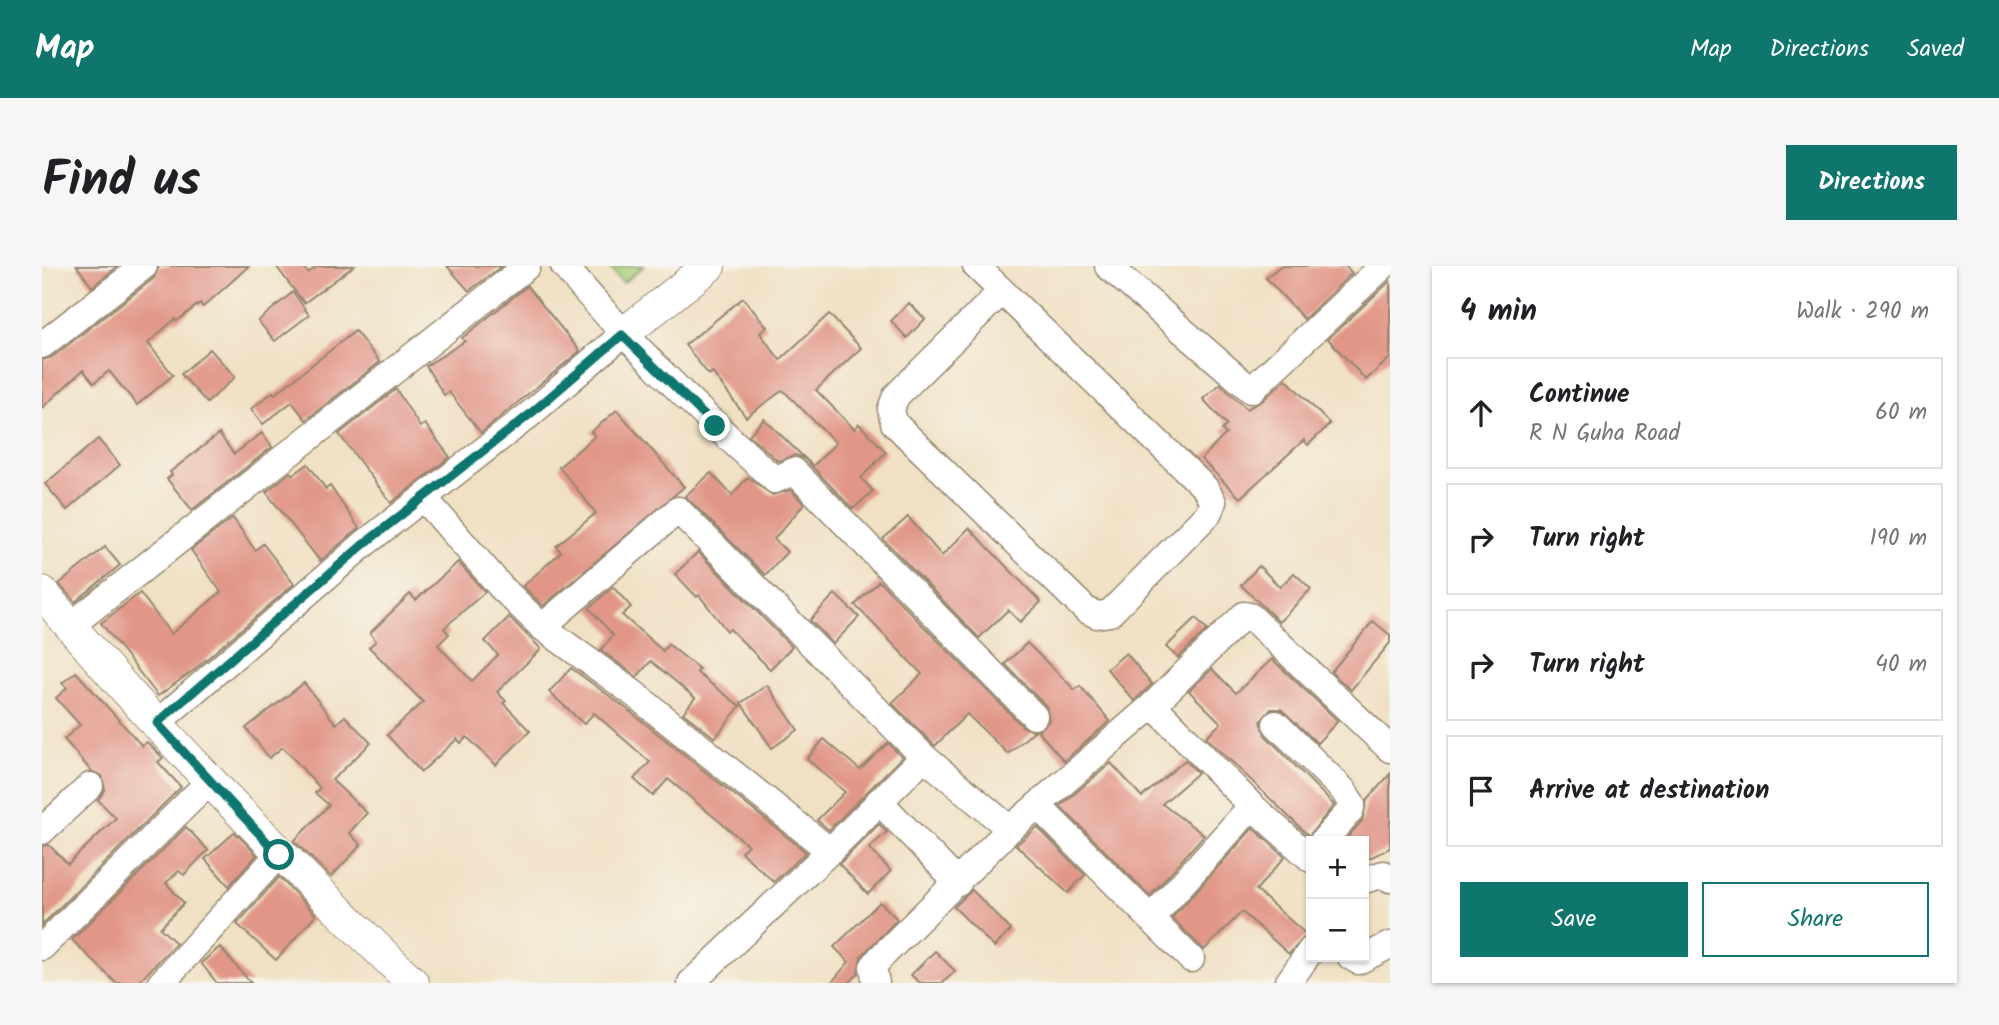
<!DOCTYPE html>
<meta charset="utf-8">
<style>
:root{--surface:#fff;--page:#f6f6f6;--text:#202124;--muted:#757577;--line:#e0e0e0;--accent:#0f766e}
body{margin:0;font-family:Kalam,sans-serif;background:var(--page);color:var(--text)}
.controls{position:absolute;right:21px;bottom:21px;display:grid;overflow:hidden;border-radius:0px;box-shadow:0 2px 5px #0004}
.controls button{width:63px;height:63px;display:grid;place-items:center;padding:0;border:0;border-bottom:2px solid var(--line);background:var(--surface);color:var(--text);font:35px sans-serif}
.stop{position:absolute;width:21px;height:21px;margin:-16px;border:5px solid #0f766e;border-radius:50%;background:#fff}
.stop.end{background:#0f766e;border-color:#fff;box-shadow:0 2px 7px #0008}
.list{margin:0;padding:0;list-style:none}
h2{display:flex;justify-content:space-between;align-items:center;height:91px;margin:0;padding:0 28px;font-size:30px}
h2 small{font-size:23px;font-weight:400;color:var(--muted)}
.list li{display:grid;grid-template-columns:46px 1fr auto;gap:21px;align-items:center;box-sizing:border-box;height:112px;margin:0 14px 14px;padding:0 14px;border:2px solid var(--line);border-radius:0px}
.list b{display:block;font-size:26px;white-space:nowrap}
.list p{margin:0;font-size:23px;white-space:nowrap;color:var(--muted)}
.list em{font-size:23px;font-style:normal;color:var(--muted)}
.actions{display:flex;gap:14px;padding:21px 28px}
.actions a{flex:1;padding:16px 0;border:2px solid var(--accent);border-radius:0px;text-align:center;font-size:24px;color:var(--accent)}
.actions .main{background:var(--accent);color:#fff}
.icon{flex:none;width:38px;height:38px;fill:none;stroke:currentColor;stroke-width:2;stroke-linecap:round;stroke-linejoin:round}
.map{position:relative;flex:none;width:1348px;height:717px;overflow:hidden;border-radius:0px}
header{display:flex;align-items:center;gap:42px;box-sizing:border-box;height:98px;padding:0 35px;background:var(--accent);color:#fff}
header strong{font-size:33px}
nav{display:flex;gap:38px;margin-inline-start:auto;font-size:24px}
.intro{display:flex;align-items:center;justify-content:space-between;box-sizing:border-box;height:168px;padding:0 42px}
h1{margin:0;font-size:49px}
.button{padding:18px 32px;border-radius:0px;background:var(--accent);color:#fff;font-size:24px;font-weight:700}
main{display:flex;gap:42px;padding:0 42px}
aside{flex:1;background:var(--surface);border-radius:0px;box-shadow:0 2px 5px #0004}
.map>svg:first-child{display:block}
</style>
<header>
<strong>Map</strong>
<nav><a>Map</a><a>Directions</a><a>Saved</a></nav>
</header>
<div class="intro"><h1>Find us</h1><a class="button">Directions</a></div>
<main>
<div class="map">
<svg width="1348" height="717" viewBox="0 0 1348 717">
<rect width="100%" height="100%" fill="#f7f3e8"/>
<filter id="ink" filterUnits="userSpaceOnUse"><feTurbulence type="fractalNoise" baseFrequency=".0143" numOctaves="2"/><feDisplacementMap in="SourceGraphic" scale="14" xChannelSelector="R" yChannelSelector="G"/><feConvolveMatrix kernelMatrix="1 2 1 2 8 2 1 2 1" color-interpolation-filters="sRGB"/></filter>
<filter id="wash" filterUnits="userSpaceOnUse"><feTurbulence type="fractalNoise" baseFrequency=".00686" numOctaves="4" result="noise"/><feDisplacementMap in="SourceGraphic" scale="28" xChannelSelector="R" yChannelSelector="G"/><feGaussianBlur stdDeviation="1.57" result="paint"/><feColorMatrix in="noise" values="0 0 0 0 0 0 0 0 0 0 0 0 0 0 0 0 0 1.4 0 .05"/><feComposite in="paint" operator="in"/></filter>
<g filter="url(#wash)">
<rect width="100%" height="100%" fill="#f0e1c4"/>
<polygon fill="#a4d07c" stroke="#707d4d" stroke-width="2" points="567,0 602,0 581,17"/>
<g id="blocks">
<g fill="#e19688">
<polygon points="35,0 76,0 50,21"/>
<polygon points="117,0 207,0 161,41 158,37 135,55 133,53 106,77 131,109 95,139 67,105 52,117 41,104 0,142 0,94 10,91 112,12"/>
<polygon points="234,0 260,0 266,7 276,0 312,0 262,37"/>
<polygon points="405,0 460,0 427,25"/>
<polygon points="1238,0 1303,0 1310,7 1262,53 1224,12"/>
<polygon points="1348,15 1348,92 1324,114 1286,73"/>
<polygon points="485,20 538,85 439,167 407,126 402,129 384,100 423,75 420,72"/>
<polygon points="251,26 267,49 233,75 216,55"/>
<polygon points="701,32 725,61 718,67 738,94 787,48 819,82 774,124 812,163 817,158 844,186 819,212 831,225 811,243 763,193 754,189 736,195 707,169 722,153 771,200 794,177 741,124 704,151 670,106 667,109 643,79"/>
<polygon points="867,37 883,53 865,72 849,55"/>
<polygon points="313,65 338,96 264,154 250,136 221,158 209,143 231,126 233,128"/>
<polygon points="168,83 193,111 165,137 139,108"/>
<polygon points="1244,113 1288,158 1266,179 1262,174 1198,232 1159,193 1184,168 1180,164 1185,159 1161,133 1178,118 1205,143 1220,135"/>
<polygon points="354,123 378,161 383,158 408,191 349,237 297,168"/>
<polygon points="575,144 642,221 501,340 481,320 519,286 514,280 554,247 517,201 553,170 549,166"/>
<polygon points="220,167 230,181 150,244 125,213 130,209 128,206 177,168 192,188"/>
<polygon points="56,173 78,199 25,244 3,218"/>
<polygon points="266,198 284,223 288,220 317,262 278,295 224,226 249,206 251,209"/>
<polygon points="669,207 690,229 706,211 730,229 749,224 762,238 732,273 745,286 723,309 643,230"/>
<polygon points="866,251 900,290 927,262 999,336 978,356 966,344 937,372 841,273"/>
<polygon points="191,252 213,284 221,278 252,318 152,404 116,430 59,357 98,327 129,368 179,326 149,284"/>
<polygon points="63,281 78,299 33,336 17,318"/>
<polygon points="656,286 750,381 728,403 688,363 685,365 657,329 655,331 633,308"/>
<polygon points="416,296 443,326 402,362 407,368 396,379 430,415 456,389 443,375 467,351 499,383 455,426 464,435 461,437 488,465 454,499 425,471 419,477 415,473 379,506 345,469 381,436 327,381 334,375 328,367 368,328 374,334"/>
<polygon points="1217,300 1238,321 1252,307 1269,323 1237,356 1199,319"/>
<polygon points="837,315 981,461 992,465 966,488 925,448 893,480 850,437 880,408 813,339"/>
<polygon points="571,321 589,341 580,349 621,385 626,378 657,403 655,407 698,440 673,472 641,447 653,432 609,395 595,411 559,384 571,369 547,342"/>
<polygon points="793,328 817,351 791,378 768,354"/>
<polygon points="1154,352 1165,364 1136,392 1124,381"/>
<polygon points="1331,355 1348,369 1348,377 1309,424 1289,406"/>
<polygon points="985,377 1033,424 1038,420 1068,455 1022,495 996,465 1007,455 1004,440 963,398"/>
<polygon points="1084,387 1110,418 1092,435 1065,403"/>
<polygon points="1230,393 1296,455 1275,477 1239,443 1229,443 1219,455 1223,469 1292,539 1267,570 1164,471 1179,457 1147,425 1170,403 1194,427"/>
<polygon points="529,402 581,440 764,586 732,616 699,586 706,579 626,513 611,530 592,513 608,496 552,447 542,458 507,426"/>
<polygon points="34,406 100,480 105,476 121,492 116,496 139,521 0,659 0,580 7,579 26,598 74,552 56,534 63,524 60,510 49,505 22,473 38,459 14,432 25,422 20,417"/>
<polygon points="262,417 294,458 303,450 329,477 290,514 325,547 307,567 319,579 289,611 252,575 287,539 273,527 278,522 241,481 227,492 204,462"/>
<polygon points="725,419 756,464 730,482 699,437"/>
<polygon points="782,473 818,504 846,477 860,491 787,564 775,554 803,526 765,493"/>
<polygon points="1143,494 1156,507 1120,538 1162,569 1108,630 1018,540 1069,497 1100,531"/>
<polygon points="1348,508 1348,582 1322,595 1322,575 1302,575 1320,555 1325,534"/>
<polygon points="837,558 845,566 827,582 849,605 826,628 797,598"/>
<polygon points="144,561 166,584 142,609 137,605 124,617 142,637 118,662 134,677 96,717 74,717 30,674"/>
<polygon points="995,561 1043,609 1026,627 974,579"/>
<polygon points="1211,562 1243,591 1214,624 1265,669 1247,688 1200,646 1162,684 1130,652"/>
<polygon points="193,566 215,589 187,620 163,593"/>
<polygon points="237,611 274,649 234,694 195,658"/>
<polygon points="930,624 969,664 952,681 912,641"/>
<polygon points="838,636 855,653 819,691 816,708 807,717 789,717 807,696 792,681"/>
<polygon points="178,681 209,717 175,717 159,697"/>
<polygon points="893,685 913,705 901,717 878,717 869,709"/>
</g>
</g>
</g>
<g filter="url(#ink)">
<use href="#blocks" fill-opacity="0" stroke="#968671" stroke-width="2"/>
<g fill="none" stroke-linecap="round" stroke-linejoin="round">
<g stroke="#968671" stroke-width="29">
<g id="minor">
<path d="M522 0C587 77 658 147 733 214L752 205 992 450"/>
<polyline points="934,0 1163,222 1171,236 1166,248 1068,347 1055,349 1044,344 852,157 849,143 854,130 960,25"/>
<polyline points="1066,0 1209,124 1341,0"/>
<polyline points="0,79 102,0"/>
<polyline points="382,232 458,320 500,361 636,244 882,491 968,563 838,692 831,701 834,717"/>
<polyline points="28,360 485,0"/>
<polyline points="500,361 591,427 788,585 882,491"/>
<polyline points="1111,439 1202,349 1208,350 1348,483"/>
<polyline points="115,457 322,278 487,149 580,69"/>
<polyline points="1234,458 1301,524 1310,538 1308,545 1281,575"/>
<polyline points="837,535 916,617"/>
<polyline points="996,540 1149,693"/>
<polyline points="968,563 1111,439 1210,540 1269,593"/>
<polyline points="0,565 48,520"/>
<polyline points="1322,614 1342,608 1348,613"/>
<polyline points="1110,651 1210,540"/>
<polyline points="0,681 168,515"/>
<polyline points="1309,691 1316,695 1348,679"/>
<polyline points="119,717 237,588"/>
<polyline points="649,717 788,585"/>
<polyline points="1246,717 1269,684"/>
</g>
</g>
<g stroke="#968671" stroke-width="34">
<g id="tertiary">
<polyline points="580,69 667,0"/>
<path d="M0 326C114 465 241 592 371 717"/>
</g>
</g>
<use href="#minor" stroke="#fff" stroke-width="26"/>
<use href="#tertiary" stroke="#fff" stroke-width="32"/>
</g>
</g>
<g fill="none" stroke-linecap="round" stroke-linejoin="round" filter="url(#ink)">
<polyline stroke="#0f766e" stroke-width="9" points="237,589 115,457 322,278 487,149 580,69 673,160"/>
</g>
</svg>
<div class="controls">
<button>+</button>
<button>−</button>
</div>
<div class="stop" style="left:237px;top:589px"></div>
<div class="stop end" style="left:673px;top:160px"></div>
</div>
<aside>
<h2>4 min<small>Walk · 290 m</small></h2>
<ul class="list">
<li><svg class="icon" aria-label="ahead" viewBox="0 0 24 24"><path d="M12 20V5M6 11l6-6 6 6"/></svg><div><b>Continue</b><p>R N Guha Road</p></div><em>60 m</em></li>
<li><svg class="icon" aria-label="right" viewBox="0 0 24 24"><path d="M7 20v-9h11M14 6l5 5-5 5"/></svg><div><b>Turn right</b></div><em>190 m</em></li>
<li><svg class="icon" aria-label="right" viewBox="0 0 24 24"><path d="M7 20v-9h11M14 6l5 5-5 5"/></svg><div><b>Turn right</b></div><em>40 m</em></li>
<li><svg class="icon" aria-label="arrive" viewBox="0 0 24 24"><path d="M6 21V4h12l-3 4 3 4H6"/></svg><div><b>Arrive at destination</b></div></li>
</ul>
<div class="actions"><a class="main">Save</a><a>Share</a></div>
</aside>
</main>
